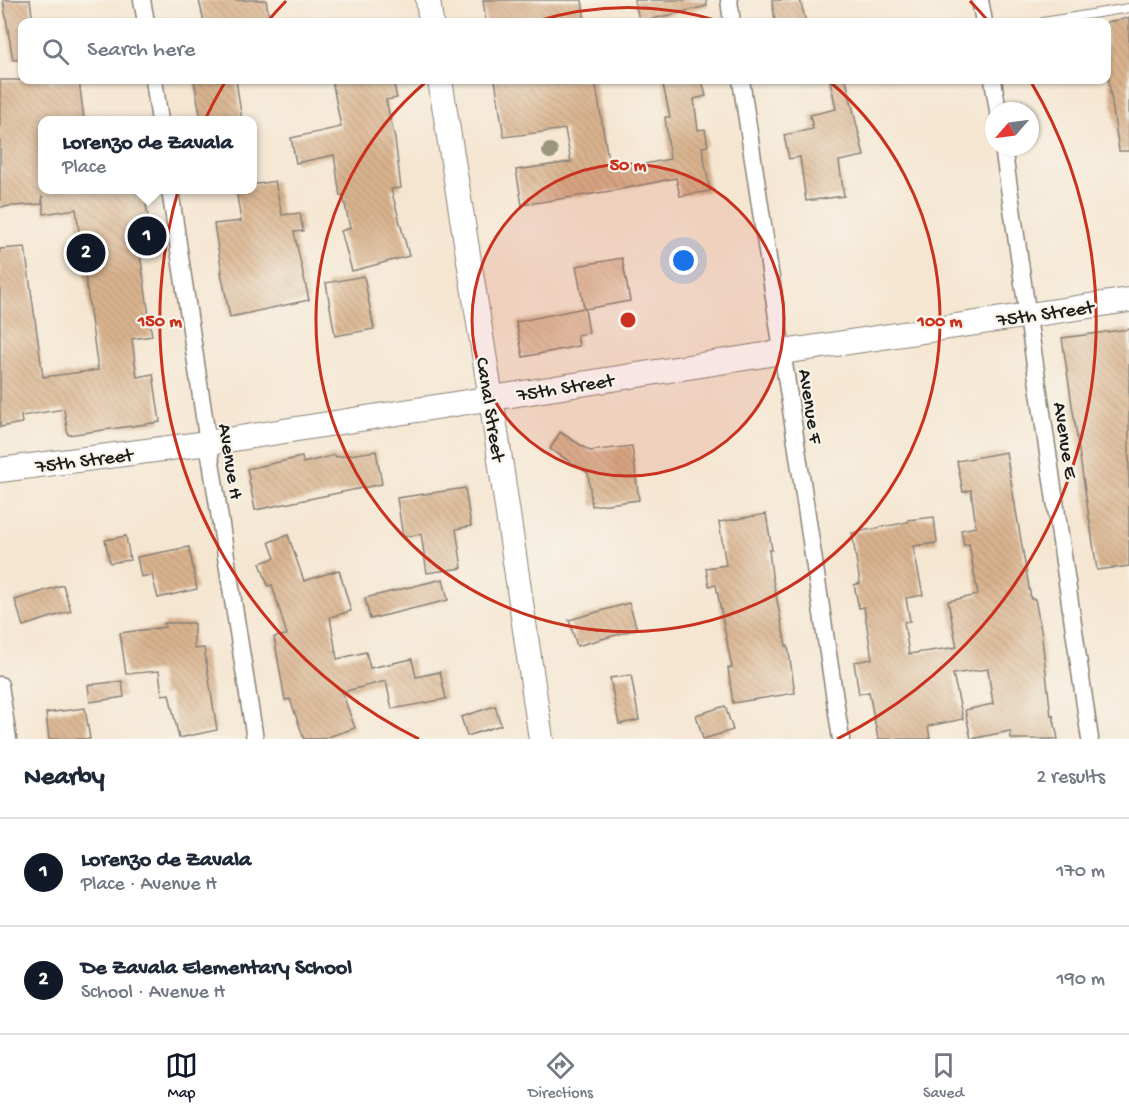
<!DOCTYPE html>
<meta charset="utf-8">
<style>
:root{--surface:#fff;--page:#f2f2f3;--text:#1f2937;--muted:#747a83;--line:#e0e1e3;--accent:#111827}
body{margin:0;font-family:"Gochi Hand",sans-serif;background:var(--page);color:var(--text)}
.compass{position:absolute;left:985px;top:102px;width:54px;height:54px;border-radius:50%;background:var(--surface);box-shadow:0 2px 4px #0004;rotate:242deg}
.you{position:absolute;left:684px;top:261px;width:21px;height:21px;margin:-15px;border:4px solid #fff;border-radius:50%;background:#1a73e8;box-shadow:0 0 0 9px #1a73e833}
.badge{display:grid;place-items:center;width:39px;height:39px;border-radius:50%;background:var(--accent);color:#fff;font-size:20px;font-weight:700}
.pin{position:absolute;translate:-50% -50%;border:3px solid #fff;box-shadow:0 2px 6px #0006}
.popup{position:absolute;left:38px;top:116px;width:219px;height:78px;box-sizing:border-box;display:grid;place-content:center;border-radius:12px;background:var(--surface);filter:drop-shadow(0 2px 4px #0005);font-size:20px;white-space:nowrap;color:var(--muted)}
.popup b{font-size:22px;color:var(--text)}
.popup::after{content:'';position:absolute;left:50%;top:100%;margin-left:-12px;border:12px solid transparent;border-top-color:var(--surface)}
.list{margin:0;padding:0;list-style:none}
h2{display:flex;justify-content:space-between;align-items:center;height:78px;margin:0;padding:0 24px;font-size:26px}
h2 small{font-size:20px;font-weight:400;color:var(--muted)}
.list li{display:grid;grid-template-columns:39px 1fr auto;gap:18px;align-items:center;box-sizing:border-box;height:108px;padding:0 24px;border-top:2px solid var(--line)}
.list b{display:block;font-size:22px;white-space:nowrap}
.list p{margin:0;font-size:20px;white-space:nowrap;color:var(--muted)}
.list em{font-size:20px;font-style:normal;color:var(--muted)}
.icon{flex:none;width:33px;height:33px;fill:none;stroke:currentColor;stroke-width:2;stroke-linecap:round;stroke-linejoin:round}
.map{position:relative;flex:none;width:1129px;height:739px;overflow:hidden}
.search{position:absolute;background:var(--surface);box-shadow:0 2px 4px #0004;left:18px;right:18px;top:18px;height:66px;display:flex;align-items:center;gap:15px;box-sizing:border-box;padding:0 21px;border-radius:12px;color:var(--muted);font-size:22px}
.sheet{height:294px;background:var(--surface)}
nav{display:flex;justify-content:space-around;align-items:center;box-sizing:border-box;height:84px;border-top:2px solid var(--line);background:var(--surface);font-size:16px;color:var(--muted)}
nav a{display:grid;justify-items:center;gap:3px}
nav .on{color:var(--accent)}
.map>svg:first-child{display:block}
</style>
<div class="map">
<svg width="1129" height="739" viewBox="0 0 1129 739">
<defs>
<pattern id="building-back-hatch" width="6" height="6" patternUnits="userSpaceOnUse" patternTransform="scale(1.5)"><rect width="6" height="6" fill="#d9b38e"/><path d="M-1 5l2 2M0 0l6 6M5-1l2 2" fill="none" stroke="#ba997a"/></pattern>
</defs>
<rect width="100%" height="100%" fill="#f7f3e8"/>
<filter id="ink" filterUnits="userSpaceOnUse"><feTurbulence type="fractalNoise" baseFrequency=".0167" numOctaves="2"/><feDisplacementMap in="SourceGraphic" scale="12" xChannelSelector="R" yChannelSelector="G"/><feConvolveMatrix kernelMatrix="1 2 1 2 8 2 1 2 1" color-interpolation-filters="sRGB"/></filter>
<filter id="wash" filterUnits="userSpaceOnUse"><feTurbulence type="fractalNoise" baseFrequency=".008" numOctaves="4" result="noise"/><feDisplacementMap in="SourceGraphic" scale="24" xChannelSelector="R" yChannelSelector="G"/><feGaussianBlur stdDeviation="1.35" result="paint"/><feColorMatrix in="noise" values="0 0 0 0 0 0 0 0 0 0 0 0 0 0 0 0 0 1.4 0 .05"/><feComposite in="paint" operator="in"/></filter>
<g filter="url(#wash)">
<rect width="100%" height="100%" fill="#f5e6d2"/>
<g id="blocks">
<g fill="url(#building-back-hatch)">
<polygon points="3,0 30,0 33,22 22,22 22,59 13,60"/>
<polygon points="199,0 266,0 270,22 204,22"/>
<polygon points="483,0 582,0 585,22 486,22"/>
<polygon points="634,0 706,0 707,6 640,22"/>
<polygon points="772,0 800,0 806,22 775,22"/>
<polygon points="1129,18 1129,151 1119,151 1107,69 1107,22"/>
<polygon points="0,80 48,80 49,83 79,80 84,120 42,120 42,189 144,189 150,231 137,233 152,336 132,339 137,377 153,374 160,422 68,435 64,409 21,416 22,423 0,427 0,249 25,247 43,377 98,370 76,209 44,214 42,196 42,204 0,207"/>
<polygon points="194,80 236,80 242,120 201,120"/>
<polygon points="332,80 393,80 397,98 386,100 395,139 401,188 391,189 409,256 352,271 341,231 350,228 343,195 340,196 334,155 296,163 291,138 341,127"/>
<polygon points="495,80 595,80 610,171 670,159 665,117 670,117 662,80 702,80 706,96 694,99 698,130 705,129 708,146 702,147 710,191 680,196 676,178 617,190 522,205 516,170 571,162 565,129 504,137"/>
<polygon points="830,80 846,80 864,156 839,161 844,196 806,201 800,157 789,159 784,135 813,129 810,115 836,109"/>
<polygon points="275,181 282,215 300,213 303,231 294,232 309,300 230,317 221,272 222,272 214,224 241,221 236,189 252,189 252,185"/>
<polygon points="622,258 630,301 585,309 589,333 577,335 579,346 523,357 516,322 584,308 576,266"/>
<polygon points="364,276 374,329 335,336 326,283"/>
<polygon points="1129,329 1129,566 1097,570 1062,338"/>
<polygon points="560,432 590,451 632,446 639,500 592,506 588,473 550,449"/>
<polygon points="376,451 382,484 255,510 247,469 302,457 303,463 335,455 336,457"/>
<polygon points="1006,452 1031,599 1035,599 1041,630 1051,716 1053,715 1058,739 1011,739 1010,731 971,739 965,710 993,704 988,669 953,674 963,719 928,726 930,739 878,739 869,692 859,694 854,662 872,659 864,607 859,608 854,585 860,583 852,533 908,522 908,520 934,517 937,543 913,546 923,595 906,598 910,621 904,622 909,654 957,647 948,601 978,595 969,544 964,545 961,530 976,527 971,490 963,492 957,461"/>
<polygon points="465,488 471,526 456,529 462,568 427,573 421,534 403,537 397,498"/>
<polygon points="766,514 772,550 769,550 772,575 786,646 788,646 795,693 733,703 728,668 732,668 716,585 709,586 706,568 726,565 719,522"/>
<polygon points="288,535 304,581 339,570 351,611 330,617 337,659 366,652 370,668 412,659 416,677 440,672 446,699 392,709 386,681 342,692 355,728 322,739 304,739 290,699 285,700 274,637 287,635 272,585 268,586 260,563 275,558 269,542"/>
<polygon points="126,536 130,560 110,563 105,540"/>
<polygon points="189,547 197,589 158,598 152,575 141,577 137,557"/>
<polygon points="443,579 448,600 370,619 365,598"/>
<polygon points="63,585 71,611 23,626 15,600"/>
<polygon points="629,603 637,629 577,646 569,620"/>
<polygon points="164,623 194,623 194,649 204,648 217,730 179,738 169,694 162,695 159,671 126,674 120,633 165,627"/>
<polygon points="631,675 639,720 619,724 610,678"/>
<polygon points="122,681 124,697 90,702 88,685"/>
<polygon points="495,706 501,725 467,736 461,717"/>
<polygon points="725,706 733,730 703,739 696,715"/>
<polygon points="85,708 90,739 49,739 46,713"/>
</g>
</g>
</g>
<g filter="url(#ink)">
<use href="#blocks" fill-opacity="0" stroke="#888177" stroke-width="1.5"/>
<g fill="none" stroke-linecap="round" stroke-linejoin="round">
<g stroke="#888177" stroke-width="10">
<polyline id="lane" points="1043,22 1129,8"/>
</g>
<g stroke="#888177" stroke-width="19">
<g id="street">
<polyline points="142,0 146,22"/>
<polyline points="729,0 732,22"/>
<polyline points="980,0 984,22"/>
<polyline points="154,80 160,121"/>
<polyline points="741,80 841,739"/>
<polyline points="993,80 998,111"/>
<polyline points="1003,147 1090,739"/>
<polyline points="170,190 208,443 255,739"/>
<polyline points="0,685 8,739"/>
</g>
</g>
<g stroke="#888177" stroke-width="26">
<g id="secondary">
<polyline points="428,0 431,22"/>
<polyline points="440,80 491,398 541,739"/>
<polyline points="0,470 208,443 783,352 1129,300"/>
</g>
</g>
<use href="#lane" stroke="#fff" stroke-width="8"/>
<use href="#street" stroke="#fff" stroke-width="16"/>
<use href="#secondary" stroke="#fff" stroke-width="24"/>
</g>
<circle fill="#98977d" cx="550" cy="151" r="8"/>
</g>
<circle cx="628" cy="320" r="156" fill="#c8321e" fill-opacity=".12"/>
<g fill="none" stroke="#c8321e" stroke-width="3">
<circle cx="628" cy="320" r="156"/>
<path d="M534 22A312 312 0 0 1 722 22M829 81A312 312 0 1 1 427 81"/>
<path d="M419 739A468 468 0 0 1 225 82M267 22A468 468 0 0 1 286 1M970 1A468 468 0 0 1 989 22M1031 82A468 468 0 0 1 837 739"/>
</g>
<g text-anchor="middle" stroke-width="4.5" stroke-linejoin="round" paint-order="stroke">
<g font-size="20" fill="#1c1c1c" stroke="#f7f3e8">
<text transform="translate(1045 312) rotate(-8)" y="7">75th Street</text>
<text transform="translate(565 386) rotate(-9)" y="7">75th Street</text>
<text transform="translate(812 406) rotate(81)" y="7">Avenue F</text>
<text transform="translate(492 409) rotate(81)" y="7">Canal Street</text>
<text transform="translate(1067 440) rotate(81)" y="7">Avenue E</text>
<text transform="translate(84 459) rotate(-7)" y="7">75th Street</text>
<text transform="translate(232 461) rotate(81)" y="7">Avenue H</text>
</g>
</g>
<circle cx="628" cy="320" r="9" fill="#c8321e" stroke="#f7f3e8" stroke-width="3"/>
<g font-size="18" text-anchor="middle" font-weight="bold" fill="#c8321e" stroke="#f7f3e8" stroke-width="4.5" stroke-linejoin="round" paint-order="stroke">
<text x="628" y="170">50 m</text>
<text x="940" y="326">100 m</text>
<text x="160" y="326">150 m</text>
</g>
</svg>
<svg class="compass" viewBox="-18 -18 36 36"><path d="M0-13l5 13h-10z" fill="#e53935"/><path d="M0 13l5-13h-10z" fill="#747a83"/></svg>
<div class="you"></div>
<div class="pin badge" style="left:147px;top:236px">1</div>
<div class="popup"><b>Lorenzo de Zavala</b>Place</div>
<div class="pin badge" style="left:86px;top:253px">2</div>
<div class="search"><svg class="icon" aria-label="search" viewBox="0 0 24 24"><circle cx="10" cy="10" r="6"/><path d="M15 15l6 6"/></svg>Search here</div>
</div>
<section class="sheet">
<h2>Nearby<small>2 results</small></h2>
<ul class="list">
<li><span class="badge">1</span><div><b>Lorenzo de Zavala</b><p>Place · Avenue H</p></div><em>170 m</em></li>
<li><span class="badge">2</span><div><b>De Zavala Elementary School</b><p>School · Avenue H</p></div><em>190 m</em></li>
</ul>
</section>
<nav>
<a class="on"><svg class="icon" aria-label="map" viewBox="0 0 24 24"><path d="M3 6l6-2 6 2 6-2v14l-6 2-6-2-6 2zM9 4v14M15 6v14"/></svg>Map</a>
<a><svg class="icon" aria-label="directions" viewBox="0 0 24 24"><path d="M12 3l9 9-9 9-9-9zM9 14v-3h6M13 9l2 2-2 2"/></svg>Directions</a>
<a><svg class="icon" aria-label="saved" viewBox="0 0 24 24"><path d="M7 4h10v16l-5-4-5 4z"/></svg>Saved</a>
</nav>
